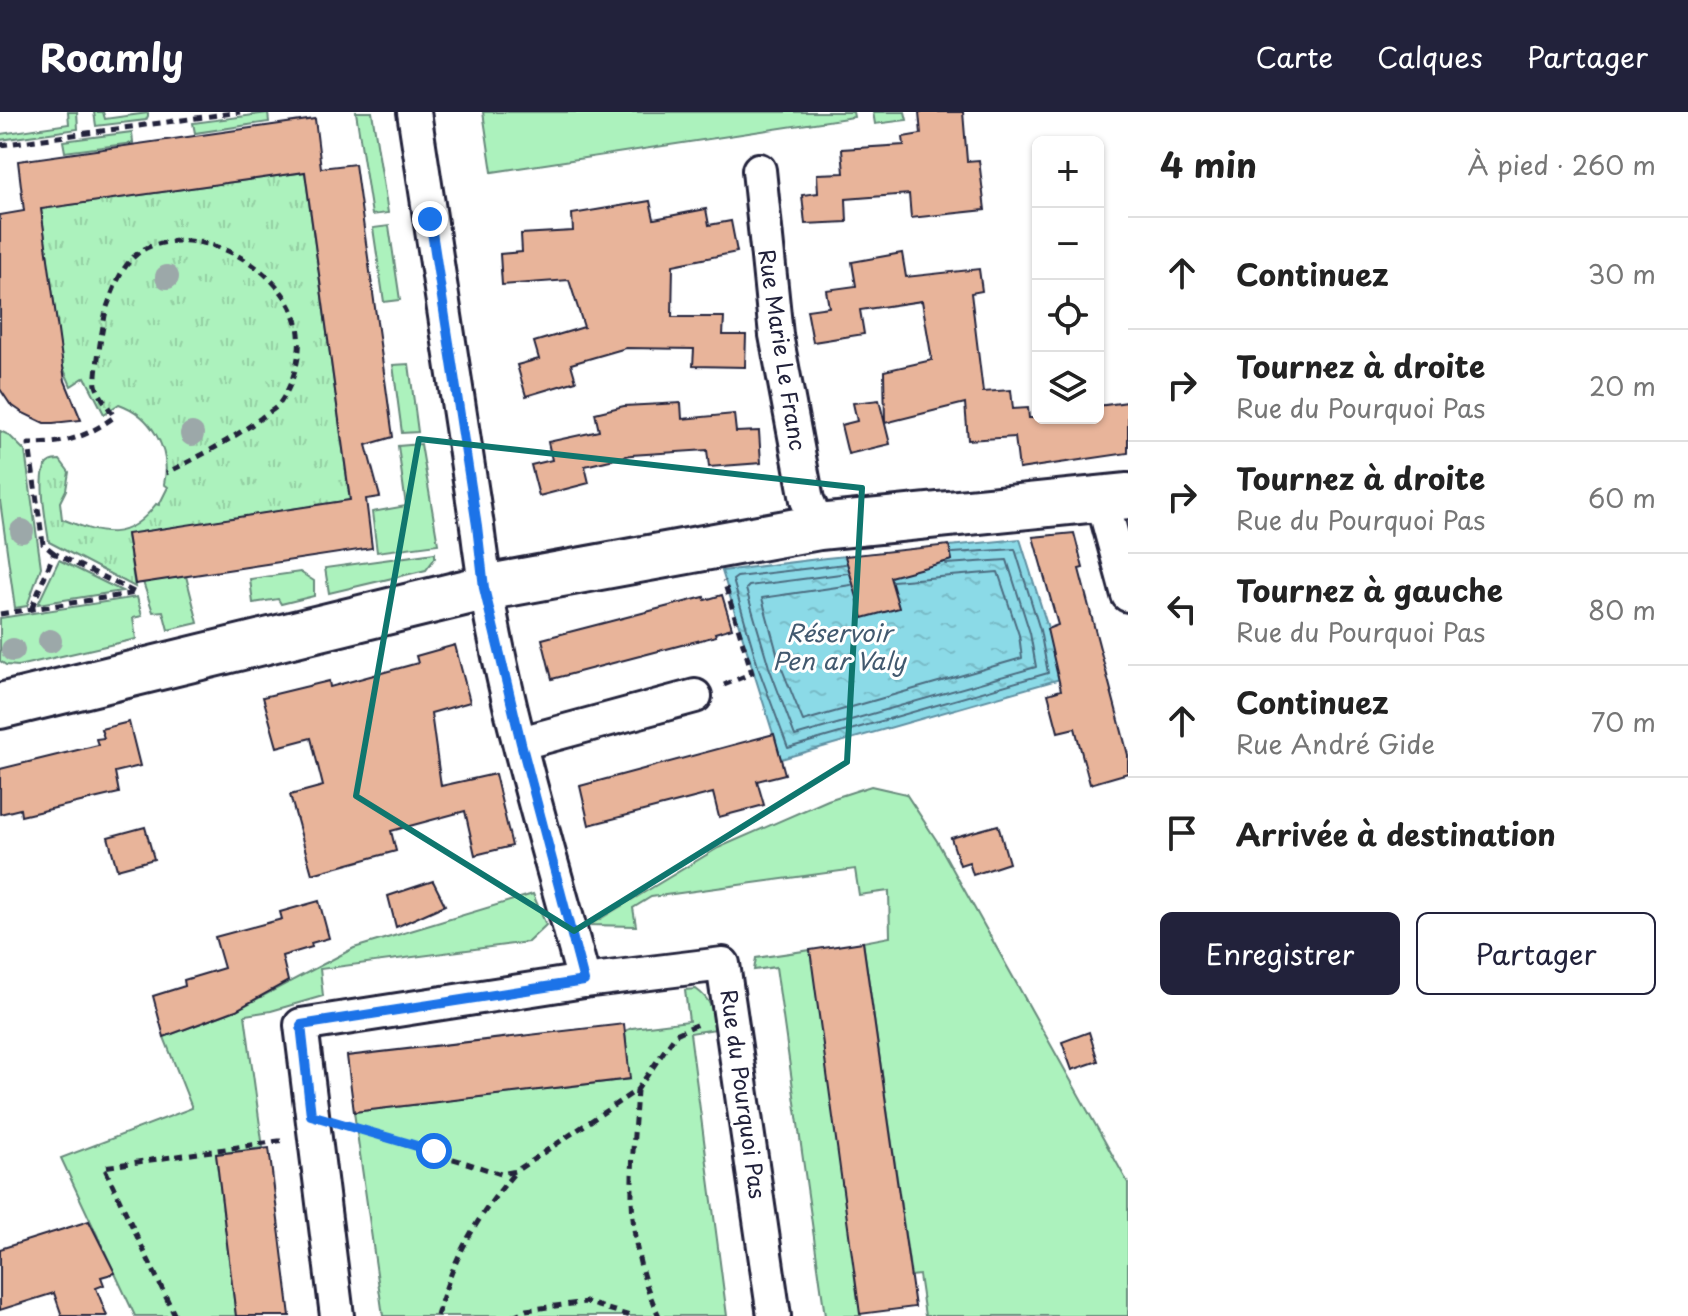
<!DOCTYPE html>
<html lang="fr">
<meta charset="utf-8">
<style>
:root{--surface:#fff;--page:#f2f2f2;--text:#222;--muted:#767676;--line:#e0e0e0;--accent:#22223b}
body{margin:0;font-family:"Playpen Sans",sans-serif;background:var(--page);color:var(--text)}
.controls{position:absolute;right:24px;top:24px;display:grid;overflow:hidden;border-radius:12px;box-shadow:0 2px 6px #0004}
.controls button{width:72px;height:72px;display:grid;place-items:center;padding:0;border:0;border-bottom:2px solid var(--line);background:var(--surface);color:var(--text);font:40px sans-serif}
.stop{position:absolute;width:24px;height:24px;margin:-18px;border:6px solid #1a73e8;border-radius:50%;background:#fff}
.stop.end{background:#1a73e8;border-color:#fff;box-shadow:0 2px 8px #0008}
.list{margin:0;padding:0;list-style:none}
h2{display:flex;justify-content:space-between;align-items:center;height:104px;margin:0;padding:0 32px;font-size:34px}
h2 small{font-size:26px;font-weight:400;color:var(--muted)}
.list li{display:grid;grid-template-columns:52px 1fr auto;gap:24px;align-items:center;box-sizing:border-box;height:112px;padding:0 32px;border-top:2px solid var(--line)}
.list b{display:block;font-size:30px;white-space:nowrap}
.list p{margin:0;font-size:26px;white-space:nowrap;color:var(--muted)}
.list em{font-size:26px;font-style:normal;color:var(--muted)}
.actions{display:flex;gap:16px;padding:24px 32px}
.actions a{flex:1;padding:18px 0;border:2px solid var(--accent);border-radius:12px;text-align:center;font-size:28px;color:var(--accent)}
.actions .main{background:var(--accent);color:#fff}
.icon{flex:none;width:44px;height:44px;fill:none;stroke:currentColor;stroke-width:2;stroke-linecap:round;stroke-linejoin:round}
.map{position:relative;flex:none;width:1128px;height:1204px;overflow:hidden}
header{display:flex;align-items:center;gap:48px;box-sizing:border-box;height:112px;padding:0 40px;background:var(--accent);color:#fff}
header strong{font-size:38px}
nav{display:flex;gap:44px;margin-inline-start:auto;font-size:28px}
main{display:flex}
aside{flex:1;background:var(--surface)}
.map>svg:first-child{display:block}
</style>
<header>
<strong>Roamly</strong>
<nav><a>Carte</a><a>Calques</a><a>Partager</a></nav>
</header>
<main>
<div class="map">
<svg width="1128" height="1204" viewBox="0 0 1128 1204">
<defs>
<pattern id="park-tufts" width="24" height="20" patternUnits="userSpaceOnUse" patternTransform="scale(2)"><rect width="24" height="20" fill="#acf2bd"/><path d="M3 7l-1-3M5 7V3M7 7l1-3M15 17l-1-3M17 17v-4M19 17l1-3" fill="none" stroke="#94cfa3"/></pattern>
<pattern id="water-ripples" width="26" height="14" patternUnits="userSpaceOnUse" patternTransform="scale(2)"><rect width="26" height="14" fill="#8bdae7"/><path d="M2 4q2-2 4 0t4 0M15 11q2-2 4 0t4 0" fill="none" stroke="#78bbc7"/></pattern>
</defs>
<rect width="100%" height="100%" fill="#fff"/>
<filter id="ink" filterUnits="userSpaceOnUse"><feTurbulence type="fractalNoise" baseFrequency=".0125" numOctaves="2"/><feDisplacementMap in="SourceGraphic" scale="16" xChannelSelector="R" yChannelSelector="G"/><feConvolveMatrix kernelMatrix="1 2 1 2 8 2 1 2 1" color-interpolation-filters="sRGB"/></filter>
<g filter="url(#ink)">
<g fill="#acf2bd" stroke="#678a7c" stroke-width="2">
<polygon points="68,0 77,0 78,17 0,28 0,22 69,12"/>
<polygon points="94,0 103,0 105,7 148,1 148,4 146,8 96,14"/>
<polygon points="356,0 372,0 388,101 372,103"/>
<polygon points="483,0 853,0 854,5 492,60"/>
<polygon points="873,0 905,0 907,8 875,12"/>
<polygon points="268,1 269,10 195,21 193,11"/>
<polygon points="132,20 133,31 65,40 63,29"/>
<polygon points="389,114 400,188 384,190 373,116"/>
<polygon points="409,252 418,320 402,321 393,253"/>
<polygon points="0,319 9,323 25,339 41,455 27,494 15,496 0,389"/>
<polygon points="421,332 438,432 377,440 372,400 406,394 398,334"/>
<polygon points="435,441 435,446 426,458 329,481 325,456"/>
<polygon points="59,448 122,479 38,492"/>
<polygon points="300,460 314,469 314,484 281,492 278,487 253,491 250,467"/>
<polygon points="186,464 198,511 168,518 163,499 153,500 143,470"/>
<polygon points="137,485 142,504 133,506 136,527 18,554 6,553 0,549 0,506"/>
<polygon points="871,674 906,682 937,729 1128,1071 1128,1204 925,1204 919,1163 911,1164 863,830 890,825 889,779 859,783 855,757 651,785 633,796 636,814 590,813 718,736 828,688"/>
<polygon points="533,782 546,813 528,830 320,857 323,884 271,899 245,903 263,1036 216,1042 236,1204 135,1204 61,1046 192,996 164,925 236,898 354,836"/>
<polygon points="811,838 861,1204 825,1204 776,855 754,858 756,846"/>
<path d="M696 877C711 888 714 898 716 917L690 921 727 1204H383L354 1000 629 967 625 919 632 916 689 909 685 878Z"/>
</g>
<path fill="url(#park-tufts)" stroke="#678a7c" stroke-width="2" d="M305 60 350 388 127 423 135 475 49 430C47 415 36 360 48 351 52 348 55 348 60 348L69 360 66 378 60 390 62 407C102 423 127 431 156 392L159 393 168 375 164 372C172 338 151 303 119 292L104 302 85 265 71 274 62 253 41 97Z"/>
<polygon fill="url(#water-ripples)" stroke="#6190a2" stroke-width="2" points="1020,427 1048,516 1060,567 781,647 722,459 826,446"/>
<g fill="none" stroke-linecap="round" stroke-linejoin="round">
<g stroke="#4c6c80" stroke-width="2">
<polyline points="845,452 737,465 733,468 759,558 788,636 1048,561 1040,518 1015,437 953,441"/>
<polyline points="848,461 749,474 746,477 769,555 795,624 1036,555 1030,521 1007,448 946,452"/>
<polyline points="851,473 762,486 780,552 803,609 1022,546 1019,523 998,460 893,469"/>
</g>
</g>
<g fill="#e8b49a" stroke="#22223b" stroke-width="2">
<polygon points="919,0 963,0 967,49 979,48 985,98 911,106 909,82 846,87 847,110 805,112 802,83 818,81 817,62 844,61 842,37 904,33 903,25 921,22"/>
<polygon points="315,7 321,56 355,52 393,325 366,333 380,385 366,387 372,436 135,472 127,422 350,388 305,60 41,97 65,269 81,308 53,311 44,311 23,301 10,292 0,277 0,103 24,99 18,49"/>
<polygon points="650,89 654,107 706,97 709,113 731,109 737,140 673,153 672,205 724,205 723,223 746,223 745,255 693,254 694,237 626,236 571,252 576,269 526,284 517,253 539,247 534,230 584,215 569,168 502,173 500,142 522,140 521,122 573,119 572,102"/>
<polygon points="902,141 906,165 979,157 982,179 971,181 983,280 1011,278 1013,297 1028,296 1029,306 1098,306 1098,294 1128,290 1128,341 1019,357 1015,325 968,328 965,291 885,311 884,259 932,248 922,189 860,198 864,222 813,230 807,198 829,195 826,178 856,174 852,150"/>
<polygon points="879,288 890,332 848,342 841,313 857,309 853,291"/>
<polygon points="681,291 682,307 734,302 736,320 759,319 761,351 709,355 707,338 631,343 585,354 589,371 539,384 531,353 552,348 548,330 599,319 595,301 624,294"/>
<polygon points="1074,421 1083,456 1079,457 1128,643 1128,661 1090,672 1075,616 1058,620 1048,582 1061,578 1047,517 1058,513 1033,425"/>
<polygon points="949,433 952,448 890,465 899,496 863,506 845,444"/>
<polygon points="722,483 732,516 715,521 716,524 552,567 542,527 704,485 705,488"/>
<polygon points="455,533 470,590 431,601 441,674 495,662 512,734 475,743 465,699 391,719 396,739 312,762 290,683 323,674 311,626 277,635 263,585 329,569 330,575 418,551 416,544"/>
<polygon points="129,610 140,654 115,660 119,681 21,704 20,697 0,702 0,657 98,633 96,627 104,626 101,617"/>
<polygon points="774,622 785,662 757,669 764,693 719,705 713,681 589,713 580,674"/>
<polygon points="998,713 1009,751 973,763 969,750 960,753 951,726"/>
<polygon points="145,715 154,747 117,757 108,725"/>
<polygon points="433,769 445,793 396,815 388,784"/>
<polygon points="319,789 329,826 311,831 312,835 282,844 288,869 236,898 164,925 153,884 185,874 184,868 224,856 215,825 282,807 280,800"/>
<polygon points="863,830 915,1195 860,1202 810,838"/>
<polygon points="624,912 630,967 354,1000 347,944"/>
<polygon points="1089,920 1098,949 1072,958 1062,930"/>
<polygon points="269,1036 290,1204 236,1204 216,1042"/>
<polygon points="89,1109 115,1161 101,1165 104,1173 96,1176 107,1204 62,1204 54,1181 0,1198 0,1137"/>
</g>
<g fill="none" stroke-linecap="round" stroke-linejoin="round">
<g stroke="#22223b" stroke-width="38">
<g id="street">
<path d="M414 0 477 414C495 568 544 719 584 869"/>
<polyline points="759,58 776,223 807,388 819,415"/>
<polyline points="1102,387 1128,483"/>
<polyline points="521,631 695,584"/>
<polyline points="337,1204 301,913 584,869 723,852 774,1204"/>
</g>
</g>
<g stroke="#22223b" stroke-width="50">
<polyline id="secondary" points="0,594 484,476 819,415 1128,384"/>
</g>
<g stroke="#22223b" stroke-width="5" stroke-dasharray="8 6" stroke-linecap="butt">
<polyline points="0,33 240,0"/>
<path d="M54 441 43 432 29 332C64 332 85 326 114 305 109 295 99 284 96 273 94 264 104 205 107 195 114 176 121 155 137 142 147 133 164 130 177 129 226 126 287 165 298 215 303 239 294 271 280 291 276 297 267 301 261 306 231 328 199 345 166 361"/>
<polyline points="0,502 136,481 54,441 31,498"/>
<polyline points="724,573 752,561 724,469"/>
<path d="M637 978C632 1060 622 1127 659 1204"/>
<polyline points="346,1013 501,1062 516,1059 637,978 676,922 700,911"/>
<polyline points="175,1204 104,1055 285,1028"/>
<path d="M437 1204C455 1142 474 1109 516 1059"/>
<polyline points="513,1204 526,1198 586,1190 630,1204"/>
</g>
<use href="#street" stroke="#fff" stroke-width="32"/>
<use href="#secondary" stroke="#fff" stroke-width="44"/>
</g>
<g fill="#9ca8a9">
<circle cx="167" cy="165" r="12"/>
<circle cx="192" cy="322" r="12"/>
<circle cx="22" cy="419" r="12"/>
<circle cx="50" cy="529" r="12"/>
<circle cx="13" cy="538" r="12"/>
</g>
</g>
<g fill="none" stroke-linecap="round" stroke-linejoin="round" filter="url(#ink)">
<polyline stroke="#1a73e8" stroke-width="10" points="430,107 477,414 484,476 521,631 584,869 301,913 311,1003 434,1039"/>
</g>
<path fill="none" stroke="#0f766e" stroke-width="6" stroke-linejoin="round" d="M419 327 862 376 847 650 574 819 356 684Z"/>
<g text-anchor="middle" stroke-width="6" stroke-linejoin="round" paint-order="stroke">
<g font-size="22" fill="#22223b" stroke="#fff">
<text transform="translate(782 238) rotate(81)" y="8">Rue Marie Le Franc</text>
<text transform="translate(743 982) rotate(82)" y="8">Rue du Pourquoi Pas</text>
</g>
<g font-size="24" font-style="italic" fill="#42596f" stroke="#fff">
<text x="839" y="530">Réservoir<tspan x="839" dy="28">Pen ar Valy</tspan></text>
</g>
</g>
</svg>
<div class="controls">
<button>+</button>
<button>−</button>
<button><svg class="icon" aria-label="locate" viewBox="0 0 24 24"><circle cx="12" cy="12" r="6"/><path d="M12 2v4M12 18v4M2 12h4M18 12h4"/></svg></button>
<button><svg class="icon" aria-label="layers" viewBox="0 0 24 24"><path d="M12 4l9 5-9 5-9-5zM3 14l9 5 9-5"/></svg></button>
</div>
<div class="stop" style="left:434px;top:1039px"></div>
<div class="stop end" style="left:430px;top:107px"></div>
</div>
<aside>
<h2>4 min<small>À pied · 260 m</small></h2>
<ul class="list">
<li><svg class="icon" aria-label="ahead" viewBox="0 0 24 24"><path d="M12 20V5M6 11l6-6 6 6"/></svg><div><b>Continuez</b></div><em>30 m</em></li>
<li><svg class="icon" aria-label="right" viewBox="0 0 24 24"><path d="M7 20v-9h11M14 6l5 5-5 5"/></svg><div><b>Tournez à droite</b><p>Rue du Pourquoi Pas</p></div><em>20 m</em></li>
<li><svg class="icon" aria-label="right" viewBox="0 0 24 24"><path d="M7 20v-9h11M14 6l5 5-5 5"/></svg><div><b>Tournez à droite</b><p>Rue du Pourquoi Pas</p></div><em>60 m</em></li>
<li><svg class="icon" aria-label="left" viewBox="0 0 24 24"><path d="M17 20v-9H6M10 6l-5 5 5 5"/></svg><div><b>Tournez à gauche</b><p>Rue du Pourquoi Pas</p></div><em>80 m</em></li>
<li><svg class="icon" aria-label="ahead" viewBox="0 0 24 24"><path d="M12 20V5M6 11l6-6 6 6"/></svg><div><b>Continuez</b><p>Rue André Gide</p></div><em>70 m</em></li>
<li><svg class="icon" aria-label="arrive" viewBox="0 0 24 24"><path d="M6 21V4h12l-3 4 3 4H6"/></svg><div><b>Arrivée à destination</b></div></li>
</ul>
<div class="actions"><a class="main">Enregistrer</a><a>Partager</a></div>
</aside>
</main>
